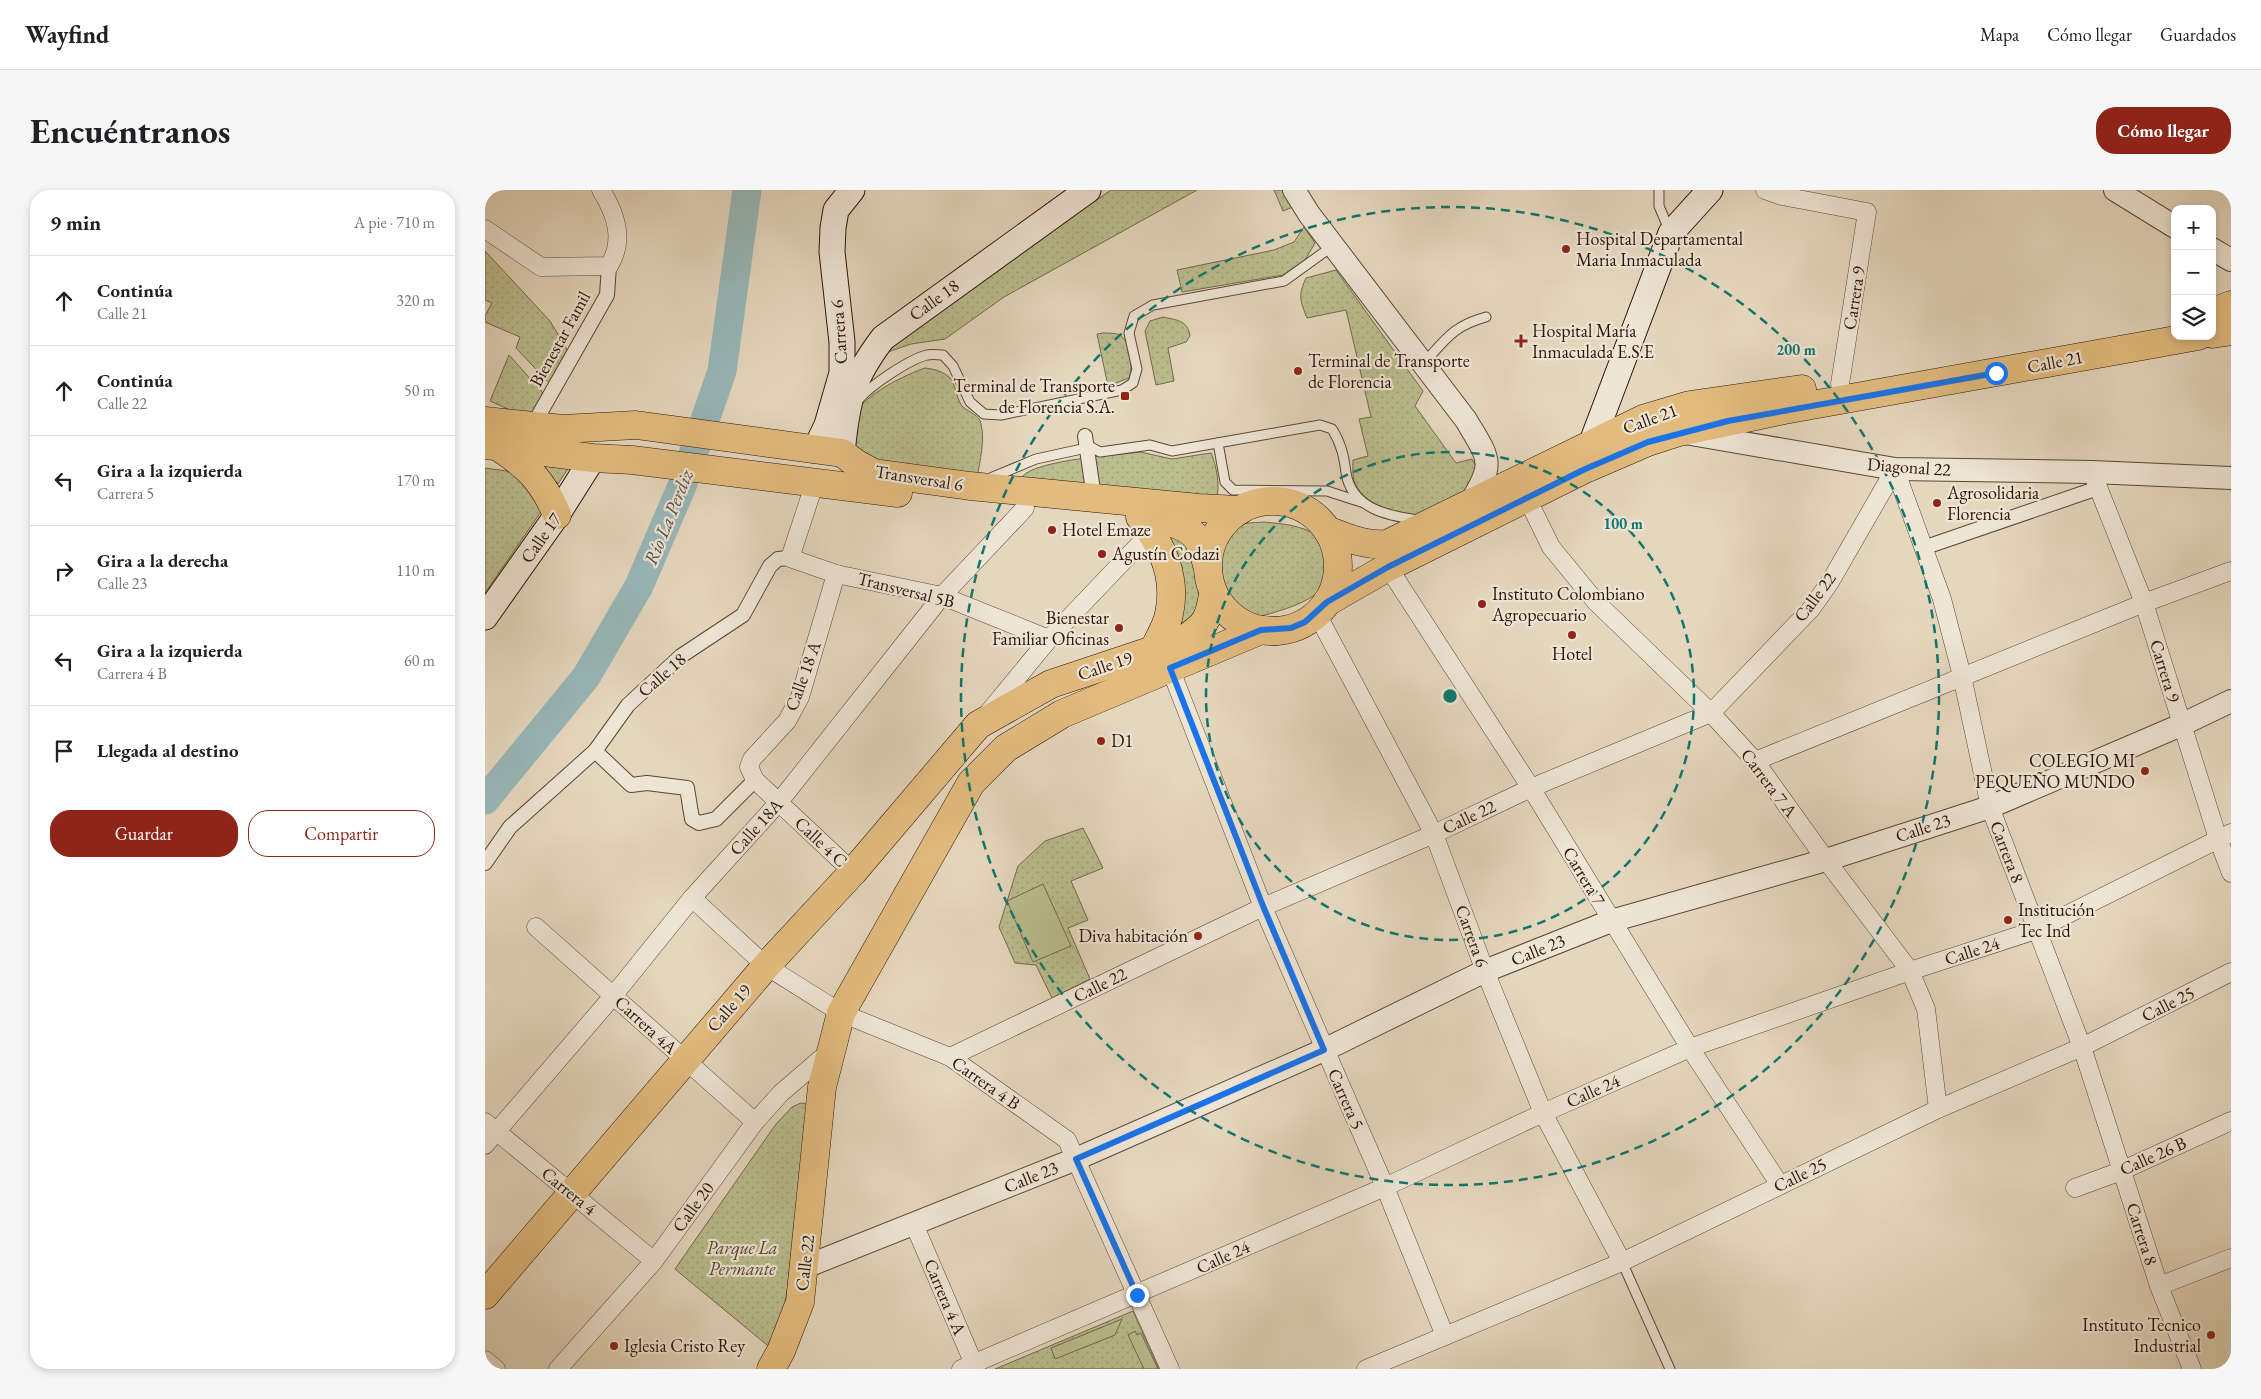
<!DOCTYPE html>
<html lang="es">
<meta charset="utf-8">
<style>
:root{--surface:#fff;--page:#f6f6f6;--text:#202124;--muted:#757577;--line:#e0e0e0;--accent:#8f2418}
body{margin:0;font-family:"EB Garamond",serif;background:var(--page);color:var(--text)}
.controls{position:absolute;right:15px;top:15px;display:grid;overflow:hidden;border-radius:10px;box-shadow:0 2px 8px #0003}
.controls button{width:45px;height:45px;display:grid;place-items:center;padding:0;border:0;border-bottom:1px solid var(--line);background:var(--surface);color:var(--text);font:25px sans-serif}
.stop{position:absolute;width:15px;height:15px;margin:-11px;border:4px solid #1a73e8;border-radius:50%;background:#fff}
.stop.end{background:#1a73e8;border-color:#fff;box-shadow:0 1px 5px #0008}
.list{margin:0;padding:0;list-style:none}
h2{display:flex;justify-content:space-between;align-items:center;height:65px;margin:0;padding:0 20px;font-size:21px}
h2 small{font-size:16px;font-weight:400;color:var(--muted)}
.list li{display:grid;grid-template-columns:32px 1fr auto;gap:15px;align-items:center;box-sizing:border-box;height:90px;padding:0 20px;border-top:1px solid var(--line)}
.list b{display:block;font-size:19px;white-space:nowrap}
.list p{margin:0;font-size:16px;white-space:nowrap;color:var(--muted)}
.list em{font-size:16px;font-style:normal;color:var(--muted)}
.actions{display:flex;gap:10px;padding:15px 20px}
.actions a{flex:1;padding:11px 0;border:1px solid var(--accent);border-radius:20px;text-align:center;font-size:18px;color:var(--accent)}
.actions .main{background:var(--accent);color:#fff}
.icon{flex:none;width:28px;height:28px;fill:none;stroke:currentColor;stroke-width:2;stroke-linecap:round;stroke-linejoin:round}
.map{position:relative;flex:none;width:1746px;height:1179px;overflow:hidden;border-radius:20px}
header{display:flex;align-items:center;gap:30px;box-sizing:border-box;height:70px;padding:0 25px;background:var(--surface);border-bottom:1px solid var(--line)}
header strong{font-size:24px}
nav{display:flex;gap:28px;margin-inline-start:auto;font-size:18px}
.intro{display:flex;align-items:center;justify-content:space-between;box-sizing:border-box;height:120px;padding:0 30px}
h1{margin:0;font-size:35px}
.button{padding:12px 22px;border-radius:20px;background:var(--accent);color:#fff;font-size:18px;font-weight:700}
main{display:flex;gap:30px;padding:0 30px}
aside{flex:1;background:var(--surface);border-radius:20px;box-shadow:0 2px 8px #0003}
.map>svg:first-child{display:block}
</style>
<header>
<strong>Wayfind</strong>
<nav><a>Mapa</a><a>Cómo llegar</a><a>Guardados</a></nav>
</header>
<div class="intro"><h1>Encuéntranos</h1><a class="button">Cómo llegar</a></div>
<main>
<aside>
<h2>9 min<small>A pie · 710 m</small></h2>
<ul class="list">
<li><svg class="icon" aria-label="ahead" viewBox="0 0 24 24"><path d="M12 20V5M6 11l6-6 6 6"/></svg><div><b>Continúa</b><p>Calle 21</p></div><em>320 m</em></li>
<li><svg class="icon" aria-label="ahead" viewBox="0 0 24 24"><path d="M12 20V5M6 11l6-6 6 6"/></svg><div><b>Continúa</b><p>Calle 22</p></div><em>50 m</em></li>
<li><svg class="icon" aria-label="left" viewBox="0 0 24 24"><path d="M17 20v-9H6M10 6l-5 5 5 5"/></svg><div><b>Gira a la izquierda</b><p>Carrera 5</p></div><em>170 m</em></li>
<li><svg class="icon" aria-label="right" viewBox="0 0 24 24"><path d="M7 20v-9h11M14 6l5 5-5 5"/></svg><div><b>Gira a la derecha</b><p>Calle 23</p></div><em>110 m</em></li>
<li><svg class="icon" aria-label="left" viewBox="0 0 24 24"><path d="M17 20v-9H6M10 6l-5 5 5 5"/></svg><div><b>Gira a la izquierda</b><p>Carrera 4 B</p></div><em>60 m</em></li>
<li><svg class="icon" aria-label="arrive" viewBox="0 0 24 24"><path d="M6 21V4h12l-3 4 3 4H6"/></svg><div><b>Llegada al destino</b></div></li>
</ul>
<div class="actions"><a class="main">Guardar</a><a>Compartir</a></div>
</aside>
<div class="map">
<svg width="1746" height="1179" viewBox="0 0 1746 1179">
<defs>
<pattern id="grass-dots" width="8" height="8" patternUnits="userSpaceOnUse" patternTransform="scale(1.25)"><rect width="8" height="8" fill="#babd8e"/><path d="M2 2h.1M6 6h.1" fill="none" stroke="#a0a279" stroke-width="1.8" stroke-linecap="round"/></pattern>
</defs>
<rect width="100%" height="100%" fill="#e5d7be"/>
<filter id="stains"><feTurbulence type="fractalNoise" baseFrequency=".004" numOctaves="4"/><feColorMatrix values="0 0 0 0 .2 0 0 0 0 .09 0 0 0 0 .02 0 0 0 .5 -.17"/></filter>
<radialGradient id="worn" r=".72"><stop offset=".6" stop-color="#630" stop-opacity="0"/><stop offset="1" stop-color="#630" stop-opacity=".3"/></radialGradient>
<g fill="url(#grass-dots)" stroke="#74694b">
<polygon points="626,0 712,0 519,107 460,149 426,154 400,163 420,145"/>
<polygon points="789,0 800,0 808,17 798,21"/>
<polygon points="819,37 830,53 820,70 798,85 697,102 692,80 789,60 809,52"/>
<polygon points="0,61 65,131 84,163 65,194 31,158 35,147 0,132 0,126 7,113 0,110"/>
<path d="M851 80 938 201 930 216 971 273 987 269 993 280 989 297 946 328C920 322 882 321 870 293 867 287 868 277 868 270L883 266 874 229 886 227 861 120 822 128C815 111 813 105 821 88Z"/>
<path d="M678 127C691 130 703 130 705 146L701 152 683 158 689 191 671 195 660 141 665 131Z"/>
<path d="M618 143C623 143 631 143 635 145 646 153 648 177 644 188L623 196 612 144Z"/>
<polygon points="24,165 59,204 45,229 5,211"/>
<path d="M440 178C448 179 458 181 465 188 471 195 471 208 477 216 483 222 495 225 496 234 500 251 495 270 492 288L404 279 374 261 367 250C369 242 369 231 372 223 378 205 422 184 440 178Z"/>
<path d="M655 262 687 269 726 263C731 274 736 298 731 309L537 294V287C550 270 631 265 655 262Z"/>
<polygon points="53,274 86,274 73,294"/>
<polygon points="0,278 36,283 62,313 0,403"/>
<path d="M779 332C798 334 818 335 834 347 849 358 847 384 836 399 828 409 809 416 797 420 787 423 777 427 767 426 756 426 747 424 741 414 735 405 732 361 737 351 738 347 743 341 746 339 755 332 768 333 779 332Z"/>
<path d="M680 341C685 342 692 343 696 346 718 360 716 398 718 421L692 440Z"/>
<polygon points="598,638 618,678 586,691 603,730 583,738 605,789 567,808 551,775 530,773 514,737 533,676 560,651"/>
<polygon points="316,913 322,914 311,1051 300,1112 288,1160 190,1079 291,934 307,917"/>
<polygon points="648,1121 674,1179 510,1179"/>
</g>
<g fill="#babd8e" stroke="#74694b">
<polygon points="558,694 586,756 548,772 522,711"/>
<polygon points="637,1129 630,1145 570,1169 566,1158"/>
<polygon points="650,1141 652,1145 656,1143 673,1179 659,1179 643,1145"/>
</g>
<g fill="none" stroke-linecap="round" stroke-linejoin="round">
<polyline stroke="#98b8b9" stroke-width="29" points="0,610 101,487 154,396 197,296 237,181 262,0"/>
<g stroke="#5b4636" stroke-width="11">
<g id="service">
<polyline points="1174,0 1174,16 1185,42"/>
<path d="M939 173C961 149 968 136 1001 127"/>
<path d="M374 209C386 195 425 169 442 165 447 164 453 165 458 165L468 176 485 212 499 224 516 225 637 200 648 193 652 179 644 143 649 126 668 115 799 91 849 55"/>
<polyline points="733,253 740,292 748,300 842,301 876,312"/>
<path d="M503 289 551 269 606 257 615 262 665 255 687 261 835 235 847 239C856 253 859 266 861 283 867 319 903 326 934 330"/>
<polyline points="1137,1072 1185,1179"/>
</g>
</g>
<g stroke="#5b4636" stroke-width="16">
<g id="pedestrian">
<polyline points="47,237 122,105 124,76"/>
<polyline points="600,246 609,307"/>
<polyline points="1438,358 1613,298"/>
<polyline points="110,561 146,595 162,593 202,598 207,629 214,633 231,629 270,590"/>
<polyline points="0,673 25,637 110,561 143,515 196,466 258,425 285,376 293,369 305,368"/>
</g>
</g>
<g stroke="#5b4636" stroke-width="19">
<g id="minor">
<polyline points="1280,0 1297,6 1382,22 1355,194"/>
<path d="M0 39 56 77 124 76C140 50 131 24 116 0"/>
<polyline points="1410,279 1457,409 1477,486 1505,617 1597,857 1674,1096 1707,1179"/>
<polyline points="1607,282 1659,413 1733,649 1746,683"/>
<polyline points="330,292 305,368 351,384 457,406 564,449"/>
<polyline points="1042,308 1066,357 1111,412 1226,523 1270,571 1341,670 1425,781 1441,819 1453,919"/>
<polyline points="903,377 1046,598 1205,858 1295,995"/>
<polyline points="351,384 315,507 302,531 267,569 264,577 270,590 368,682"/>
<polyline points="832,424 949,644 1000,781 1058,923 1137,1072"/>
<polyline points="685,478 778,717 900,997 960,1146"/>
<polyline points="503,523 564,449 667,341"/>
<polyline points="1270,571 1659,413 1746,381"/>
<polyline points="207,708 281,776 356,823 465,867 582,950 685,1179"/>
<polyline points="51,737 270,932"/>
<polyline points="465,867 778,717 949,644 1046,598 1226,523 1326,419 1345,392 1410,279"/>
<polyline points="0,932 169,1071"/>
<polyline points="0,955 128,806 207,708 294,612 457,406 540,318"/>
<polyline points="1590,998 1636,981 1746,931"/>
<polyline points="429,1034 491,1179"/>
<polyline points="1674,1096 1746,1068"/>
<polyline points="0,1170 11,1179"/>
<polyline points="73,1179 169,1071 270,932 296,903 346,860"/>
<polyline points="476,1179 900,997 1058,923 1205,858 1425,781 1551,740 1746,643"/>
<polyline points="881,1179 1137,1072 1453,919 1597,857 1746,782"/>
</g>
</g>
<g stroke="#5b4636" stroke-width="24">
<g id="tertiary">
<path d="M809 0 824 24 981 230C1004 269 1011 272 985 313"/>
<polyline points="1630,0 1690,37"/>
<polyline points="1727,59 1746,70"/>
<polyline points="1200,243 1410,279 1607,282 1746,288"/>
<polyline points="320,1077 591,969 839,860 1000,781 1126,731 1341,670 1505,617 1696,535 1746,511"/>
</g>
</g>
<g stroke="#2d1508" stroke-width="27">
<g id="secondary">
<polyline points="1107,252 1186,43 1225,0"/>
<polyline points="330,260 342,235 357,183 357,152 347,62 348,38 351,20 367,0"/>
<path d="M357 263C362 212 366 190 398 148L603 0"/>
<polyline points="0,427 72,325 108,268"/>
</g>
</g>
<g stroke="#2d1508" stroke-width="29">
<g id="primary">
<polyline points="1727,122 1746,115"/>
<polyline points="1727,144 1746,141"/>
<polyline points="0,231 78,239 151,235 357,263 372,274 389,283 485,296 713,318 755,320"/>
<polyline points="0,255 108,268 147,270 413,303"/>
<path d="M15 258C44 277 59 293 72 325"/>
<circle cx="788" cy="376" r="65"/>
<path d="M655 327C677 354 692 388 684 424 682 436 674 448 669 459"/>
<path d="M657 327C676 331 705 333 714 352 718 359 720 367 722 375"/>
<path d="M842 340C863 348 880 356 902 354L1158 229 1205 215 1317 199"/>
<polyline points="842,412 903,377 1098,280 1163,252 1194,242 1299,220 1713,146"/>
<path d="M0 1105 281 776 368 682 493 535 566 494 698 450C720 435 724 431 728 404"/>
<polyline points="286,1179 296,1161 315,1112 337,897 356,823 486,593 521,558 577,524 776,440 791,441"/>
</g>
</g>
<use href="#service" stroke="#eee5d5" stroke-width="9"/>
<use href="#pedestrian" stroke="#eee5d5" stroke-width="14"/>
<use href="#minor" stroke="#eee5d5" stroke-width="18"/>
<use href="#tertiary" stroke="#eee5d5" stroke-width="22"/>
<use href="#secondary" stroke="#eee5d5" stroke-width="25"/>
<use href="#primary" stroke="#e2bc7f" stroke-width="28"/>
</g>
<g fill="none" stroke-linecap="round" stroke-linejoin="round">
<polyline stroke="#1a73e8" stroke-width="6" points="652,1105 591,969 839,860 778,716 685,478 776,440 806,438 820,432 842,412 903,377 1098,280 1163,252 1243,231 1511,183"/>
</g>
<g fill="none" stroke="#0f766e" stroke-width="2.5" stroke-dasharray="9 6">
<circle cx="965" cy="506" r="244"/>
<circle cx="965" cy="506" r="489"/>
</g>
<g fill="#8f2418" stroke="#eee5d5" stroke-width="2">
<circle cx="1081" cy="59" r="5"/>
<path d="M1033.5 143.5h5v5h5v5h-5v5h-5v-5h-5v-5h5z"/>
<circle cx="813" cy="181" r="5"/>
<rect x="635" y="201" width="10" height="10" rx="2.5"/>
<circle cx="1452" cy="313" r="5"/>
<circle cx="567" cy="340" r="5"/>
<circle cx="617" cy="364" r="5"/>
<circle cx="997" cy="414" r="5"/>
<circle cx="634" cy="438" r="5"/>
<circle cx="1087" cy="445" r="5"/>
<circle cx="616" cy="551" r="5"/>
<circle cx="1660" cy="581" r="5"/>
<circle cx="1523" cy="730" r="5"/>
<circle cx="713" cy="746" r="5"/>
<circle cx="1726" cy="1145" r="5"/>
<circle cx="129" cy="1156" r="5"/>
</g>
<g text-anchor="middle" stroke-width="4.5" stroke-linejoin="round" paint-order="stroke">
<g font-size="18" fill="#2d1508" stroke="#eee5d5" text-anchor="start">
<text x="1091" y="55">Hospital Departamental<tspan x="1091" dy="21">Maria Inmaculada</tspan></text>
<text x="1047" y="147">Hospital María<tspan x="1047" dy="21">Inmaculada E.S.E</tspan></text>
<text x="823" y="177">Terminal de Transporte<tspan x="823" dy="21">de Florencia</tspan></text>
<text x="630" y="202" text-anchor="end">Terminal de Transporte<tspan x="630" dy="21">de Florencia S.A.</tspan></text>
<text x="1462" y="309">Agrosolidaria<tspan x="1462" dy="21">Florencia</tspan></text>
<text x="577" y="346">Hotel Emaze</text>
<text x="627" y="370">Agustín Codazi</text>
<text x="1007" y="410">Instituto Colombiano<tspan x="1007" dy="21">Agropecuario</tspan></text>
<text x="624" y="434" text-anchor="end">Bienestar<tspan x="624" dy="21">Familiar Oficinas</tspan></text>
<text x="1087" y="470" text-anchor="middle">Hotel</text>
<text x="626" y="557">D1</text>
<text x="1650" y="577" text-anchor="end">COLEGIO MI<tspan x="1650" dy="21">PEQUEÑO MUNDO</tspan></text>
<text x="1533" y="726">Institución<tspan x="1533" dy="21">Tec Ind</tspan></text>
<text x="703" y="752" text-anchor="end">Diva habitación</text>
<text x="1716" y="1141" text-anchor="end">Instituto Tecnico<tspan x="1716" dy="21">Industrial</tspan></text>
<text x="139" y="1162">Iglesia Cristo Rey</text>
</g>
<g font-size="18" fill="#2d1508" stroke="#eee5d5">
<text transform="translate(1369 108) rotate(-81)" y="6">Carrera 9</text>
<text transform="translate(449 110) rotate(-36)" y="6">Calle 18</text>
<text transform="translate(354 142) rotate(-94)" y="6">Carrera 6</text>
<text transform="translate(75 149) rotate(-61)" y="6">Bienestar Famil</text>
<text transform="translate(1570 172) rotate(-11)" y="6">Calle 21</text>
<text transform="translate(1165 229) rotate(-20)" y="6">Calle 21</text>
<text transform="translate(1424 277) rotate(4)" y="6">Diagonal 22</text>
<text transform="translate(434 288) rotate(9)" y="6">Transversal 6</text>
<text transform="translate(56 348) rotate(-55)" y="6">Calle 17</text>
<text transform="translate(421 400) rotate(14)" y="6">Transversal 5B</text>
<text transform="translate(1330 407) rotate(-53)" y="6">Calle 22</text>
<text transform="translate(620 476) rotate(-19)" y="6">Calle 19</text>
<text transform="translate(1680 481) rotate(73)" y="6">Carrera 9</text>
<text transform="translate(177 485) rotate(-41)" y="6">Calle 18</text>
<text transform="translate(318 486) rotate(-70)" y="6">Calle 18 A</text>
<text transform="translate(1284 593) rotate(53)" y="6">Carrera 7 A</text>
<text transform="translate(984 627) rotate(-25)" y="6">Calle 22</text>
<text transform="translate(271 637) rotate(-48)" y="6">Calle 18A</text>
<text transform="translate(1438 638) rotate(-18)" y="6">Calle 23</text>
<text transform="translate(336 652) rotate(43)" y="6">Calle 4 C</text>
<text transform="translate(1522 662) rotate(69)" y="6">Carrera 8</text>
<text transform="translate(1099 686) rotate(59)" y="6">Carrera 7</text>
<text transform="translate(987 746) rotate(70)" y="6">Carrera 6</text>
<text transform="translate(1053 760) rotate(-22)" y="6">Calle 23</text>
<text transform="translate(1487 761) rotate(-18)" y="6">Calle 24</text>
<text transform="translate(615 795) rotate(-26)" y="6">Calle 22</text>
<text transform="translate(1683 814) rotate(-27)" y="6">Calle 25</text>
<text transform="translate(244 818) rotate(-49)" y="6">Calle 19</text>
<text transform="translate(161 835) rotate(42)" y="6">Carrera 4A</text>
<text transform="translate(501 893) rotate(35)" y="6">Carrera 4 B</text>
<text transform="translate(1108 901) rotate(-24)" y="6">Calle 24</text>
<text transform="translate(861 909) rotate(66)" y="6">Carrera 5</text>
<text transform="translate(1668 966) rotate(-24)" y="6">Calle 26 B</text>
<text transform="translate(1315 985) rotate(-26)" y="6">Calle 25</text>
<text transform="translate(546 987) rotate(-22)" y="6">Calle 23</text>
<text transform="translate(84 1001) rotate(39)" y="6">Carrera 4</text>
<text transform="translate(208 1017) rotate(-54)" y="6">Calle 20</text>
<text transform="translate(1657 1044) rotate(72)" y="6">Carrera 8</text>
<text transform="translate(738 1067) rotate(-24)" y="6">Calle 24</text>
<text transform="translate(320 1073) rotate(-83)" y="6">Calle 22</text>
<text transform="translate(460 1107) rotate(67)" y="6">Carrera 4 A</text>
</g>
<g font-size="18" font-style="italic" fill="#574730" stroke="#eee5d5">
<text x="257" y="1064">Parque La<tspan x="257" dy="21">Permante</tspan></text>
</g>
<g font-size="19" font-style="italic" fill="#524e46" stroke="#eee5d5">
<text transform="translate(183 327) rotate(-68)" y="7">Río La Perdiz</text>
</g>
</g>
<circle cx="965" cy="506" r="8" fill="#0f766e" stroke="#eee5d5" stroke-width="2.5"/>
<g font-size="15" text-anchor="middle" font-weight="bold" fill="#0f766e" stroke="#eee5d5" stroke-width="4.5" stroke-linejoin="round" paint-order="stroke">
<text x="1311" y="165">200 m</text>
<text x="1138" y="339">100 m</text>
</g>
<rect width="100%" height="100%" filter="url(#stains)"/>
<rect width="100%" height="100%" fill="url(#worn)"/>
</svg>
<div class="controls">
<button>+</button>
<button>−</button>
<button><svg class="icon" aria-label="layers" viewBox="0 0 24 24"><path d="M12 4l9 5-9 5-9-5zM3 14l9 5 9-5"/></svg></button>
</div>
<div class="stop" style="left:1511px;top:183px"></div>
<div class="stop end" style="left:652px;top:1105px"></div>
</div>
</main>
